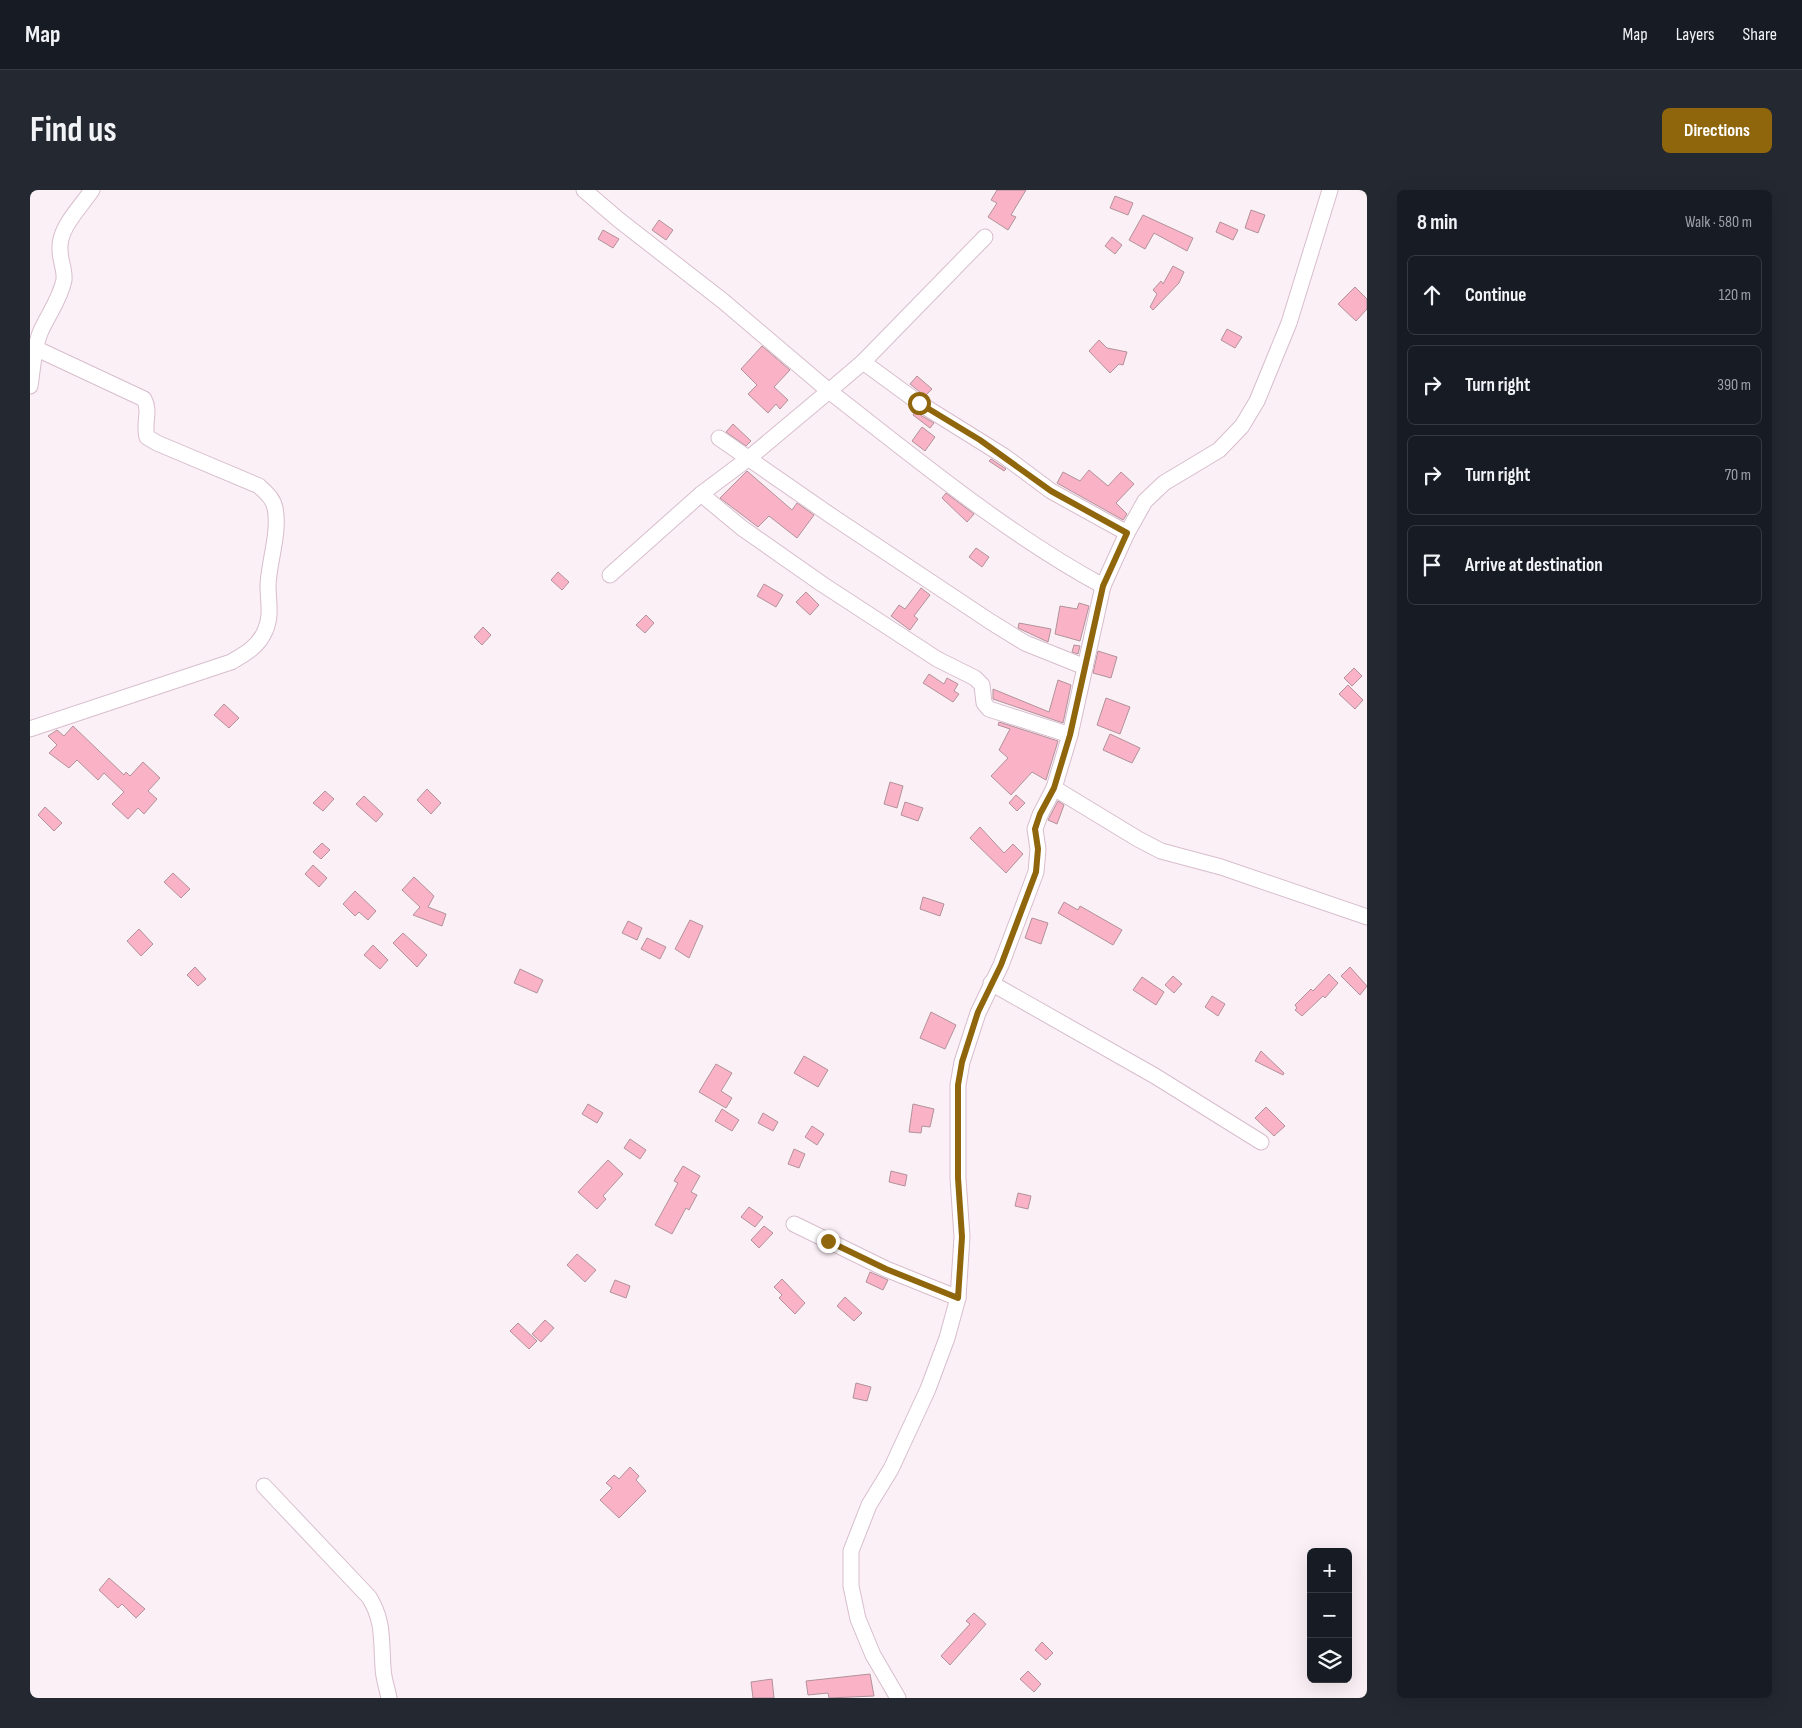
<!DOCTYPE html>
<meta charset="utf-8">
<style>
:root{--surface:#171b24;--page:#242831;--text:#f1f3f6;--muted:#9ea1a6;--line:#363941;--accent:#8f660c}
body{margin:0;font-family:"Sofia Sans Condensed",sans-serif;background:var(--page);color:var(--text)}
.controls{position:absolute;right:15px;bottom:15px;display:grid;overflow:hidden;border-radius:8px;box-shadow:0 5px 20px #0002}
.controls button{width:45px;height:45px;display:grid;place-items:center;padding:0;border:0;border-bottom:1px solid var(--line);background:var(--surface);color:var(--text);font:25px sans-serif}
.stop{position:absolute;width:15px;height:15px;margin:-11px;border:4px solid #8f660c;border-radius:50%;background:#fff}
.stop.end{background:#8f660c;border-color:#fff;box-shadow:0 1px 5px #0008}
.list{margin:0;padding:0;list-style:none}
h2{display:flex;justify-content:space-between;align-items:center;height:65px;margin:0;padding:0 20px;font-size:21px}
h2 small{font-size:16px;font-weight:400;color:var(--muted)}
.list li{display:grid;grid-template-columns:32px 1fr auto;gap:15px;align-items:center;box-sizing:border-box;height:80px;margin:0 10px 10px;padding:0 10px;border:1px solid var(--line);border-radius:8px}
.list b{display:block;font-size:19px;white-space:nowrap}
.list em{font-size:16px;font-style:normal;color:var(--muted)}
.icon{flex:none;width:28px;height:28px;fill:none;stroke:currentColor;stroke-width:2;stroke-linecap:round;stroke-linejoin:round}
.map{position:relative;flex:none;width:1337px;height:1508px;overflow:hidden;border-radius:8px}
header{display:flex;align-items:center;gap:30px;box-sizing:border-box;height:70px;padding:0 25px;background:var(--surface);border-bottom:1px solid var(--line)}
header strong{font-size:24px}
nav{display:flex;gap:28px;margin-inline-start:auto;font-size:18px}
.intro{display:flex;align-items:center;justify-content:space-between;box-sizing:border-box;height:120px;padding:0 30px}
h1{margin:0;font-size:35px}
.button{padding:12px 22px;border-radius:8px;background:var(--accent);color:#fff;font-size:18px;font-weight:700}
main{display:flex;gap:30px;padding:0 30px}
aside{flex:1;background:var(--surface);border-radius:8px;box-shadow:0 5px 20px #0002}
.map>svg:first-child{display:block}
</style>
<header>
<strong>Map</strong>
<nav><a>Map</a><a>Layers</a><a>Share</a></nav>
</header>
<div class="intro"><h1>Find us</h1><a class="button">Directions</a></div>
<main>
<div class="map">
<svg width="1337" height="1508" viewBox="0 0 1337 1508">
<rect width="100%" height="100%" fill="#fbf0f6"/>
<g fill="#fab3c6" stroke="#b1929a">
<polygon points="967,0 996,0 981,25 986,27 978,40 958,27 967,13 961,10"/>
<polygon points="1085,6 1103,13 1098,25 1080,18"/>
<polygon points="1221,20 1235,25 1228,43 1215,38"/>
<polygon points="1113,25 1163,48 1157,61 1124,43 1115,59 1099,50"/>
<polygon points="629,30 643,40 636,50 622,40"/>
<polygon points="1190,32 1208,40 1203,50 1186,42"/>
<polygon points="573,40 589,49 583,58 568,49"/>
<polygon points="1082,47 1092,55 1085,64 1075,56"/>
<polygon points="1143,76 1154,82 1149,93 1123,120 1120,117 1127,104 1123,100 1131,91 1133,94"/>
<polygon points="1325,97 1337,109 1337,119 1326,131 1308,114"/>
<polygon points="1197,139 1212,147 1205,158 1191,150"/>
<polygon points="1069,150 1077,158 1097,162 1093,175 1089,174 1080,183 1059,161"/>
<polygon points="732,156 760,180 744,197 758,210 750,219 746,214 738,223 718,204 727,195 711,179"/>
<polygon points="887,186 902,199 895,206 880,194"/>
<polygon points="885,222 904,233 900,238 883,225"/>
<polygon points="703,234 721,251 716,256 696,242"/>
<polygon points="892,237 905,247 895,261 882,251"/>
<polygon points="961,269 976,279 974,281 959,271"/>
<polygon points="1059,280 1078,296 1091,282 1104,294 1086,313 1097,324 1093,330 1027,293 1033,282 1050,291"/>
<polygon points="717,281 762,320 767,313 784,325 767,348 739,326 728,337 690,308"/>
<polygon points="916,303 944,324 937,332 912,308"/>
<polygon points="946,358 959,367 952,377 939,367"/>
<polygon points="528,382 539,392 532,400 521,390"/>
<polygon points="734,394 753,405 746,417 727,406"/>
<polygon points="891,398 900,405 884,426 888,429 880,440 861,426 869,415 875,419"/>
<polygon points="776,402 789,415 780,425 766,412"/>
<polygon points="1049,413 1059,416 1050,451 1025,444 1030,416 1047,419"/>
<polygon points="616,425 624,433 615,443 606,435"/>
<polygon points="989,433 1021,439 1018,452 988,438"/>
<polygon points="453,437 461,445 452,455 444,447"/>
<polygon points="1044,455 1050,456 1048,464 1042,462"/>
<polygon points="1068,461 1087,467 1081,488 1063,483"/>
<polygon points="1324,478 1332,486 1322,496 1314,488"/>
<polygon points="899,484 914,494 917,488 928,494 924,501 929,504 923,512 893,493"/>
<polygon points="1028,490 1041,495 1033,533 963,509 963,499 1019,522"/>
<polygon points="1318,495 1333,510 1325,519 1309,504"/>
<polygon points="1076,508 1100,517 1090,544 1067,535"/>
<polygon points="194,514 209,528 199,538 184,525"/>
<polygon points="969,532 1028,551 1016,590 1002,582 981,605 961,586 978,568 969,560 980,539 968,535"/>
<polygon points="43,536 94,585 96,582 100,586 113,572 130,588 118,601 127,609 114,624 108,618 98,629 82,614 94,602 74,583 68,590 47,570 39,578 19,563 27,555 18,546 27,540 34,546"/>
<polygon points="1080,544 1110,558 1102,573 1073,560"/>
<polygon points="860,592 873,596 867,618 854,614"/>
<polygon points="397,599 411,613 401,624 387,610"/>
<polygon points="295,601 304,609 293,621 283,613"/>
<polygon points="986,605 995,613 987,621 979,613"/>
<polygon points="334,606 353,624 346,632 326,614"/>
<polygon points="1028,611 1034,615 1027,634 1018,630"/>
<polygon points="875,612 893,618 888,631 871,625"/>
<polygon points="15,617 32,633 24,641 8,625"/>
<polygon points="950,637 974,663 983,654 993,664 976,683 940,648"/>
<polygon points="292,653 300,660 291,669 283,662"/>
<polygon points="283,675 297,688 289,697 275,684"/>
<polygon points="143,683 160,699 151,708 134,692"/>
<polygon points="384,687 404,706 398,717 416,724 412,736 383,725 390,717 372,700"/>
<polygon points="325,701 346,721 338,730 329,722 325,726 313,714"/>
<polygon points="893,707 914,714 910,726 890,719"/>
<polygon points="1034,712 1048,720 1050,716 1092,740 1083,755 1028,723"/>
<polygon points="1002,728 1018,733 1011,754 995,748"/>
<polygon points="660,730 673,736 659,768 645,759"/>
<polygon points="598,731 612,738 607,750 592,743"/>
<polygon points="109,739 123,754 111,766 97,751"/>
<polygon points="373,743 397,765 387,777 363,753"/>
<polygon points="617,748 636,757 630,769 611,759"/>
<polygon points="343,755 358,770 350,779 334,765"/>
<polygon points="165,777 176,789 168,796 157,785"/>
<polygon points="1320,777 1337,796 1330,805 1311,786"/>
<polygon points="490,779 513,790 507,803 484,793"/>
<polygon points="1299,784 1308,793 1295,808 1293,806 1272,826 1265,820 1267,818 1265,815 1281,799 1283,801"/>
<polygon points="1143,786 1152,794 1144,803 1135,795"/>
<polygon points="1112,787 1134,802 1126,815 1103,800"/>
<polygon points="1182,806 1195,814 1188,826 1175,817"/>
<polygon points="901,822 926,835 915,859 890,848"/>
<polygon points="1231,861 1254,883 1253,885 1225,871"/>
<polygon points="774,866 798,880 788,897 764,883"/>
<polygon points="686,874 702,883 691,901 702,908 696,918 669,902"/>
<polygon points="558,914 573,923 567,933 552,924"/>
<polygon points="883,914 904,919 900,937 892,936 891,943 879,942"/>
<polygon points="1236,917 1255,936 1244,946 1225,928"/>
<polygon points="692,919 709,930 702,941 685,931"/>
<polygon points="733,923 748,932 743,941 728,933"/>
<polygon points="782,936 794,944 787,955 775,947"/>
<polygon points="600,949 616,960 610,969 594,958"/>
<polygon points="764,959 775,964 769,978 758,974"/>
<polygon points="578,970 593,984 573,1006 576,1009 567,1019 548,1002"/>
<polygon points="653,976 670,986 661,1002 667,1005 659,1020 656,1018 642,1044 625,1035 648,993 644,991"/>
<polygon points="861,981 877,985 875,996 859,992"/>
<polygon points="988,1003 1001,1006 998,1019 985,1016"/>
<polygon points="719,1017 733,1027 725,1037 711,1027"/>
<polygon points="734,1036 743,1043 729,1058 721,1050"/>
<polygon points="547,1064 566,1080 555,1092 537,1075"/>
<polygon points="840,1082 858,1090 853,1100 836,1092"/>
<polygon points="752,1089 775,1113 765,1124 749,1108 752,1105 744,1097"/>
<polygon points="585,1090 600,1096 596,1108 580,1102"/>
<polygon points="815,1107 832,1123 824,1131 807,1116"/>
<polygon points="515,1130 524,1138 511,1152 502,1144"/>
<polygon points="488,1133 507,1151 499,1159 480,1141"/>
<polygon points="826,1193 841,1197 837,1211 823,1208"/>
<polygon points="600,1277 609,1286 606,1290 616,1301 589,1328 570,1310 582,1298 576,1293 584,1285 589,1289"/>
<polygon points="79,1388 115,1419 106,1428 92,1414 88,1418 69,1400"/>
<polygon points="944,1423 956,1434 920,1475 911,1466 940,1434 936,1431"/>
<polygon points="1012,1452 1023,1463 1016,1470 1005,1460"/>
<polygon points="998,1481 1011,1494 1004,1502 990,1489"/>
<polygon points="840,1484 844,1506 799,1508 798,1503 778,1505 776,1491"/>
<polygon points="742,1489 744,1508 723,1508 721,1492"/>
</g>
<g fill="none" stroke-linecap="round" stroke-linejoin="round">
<g stroke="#d8bdcd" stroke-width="17">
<g id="minor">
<polyline points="554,0 589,30 693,111 799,201 719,268 671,304 580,385"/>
<path d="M955 47 833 172 799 201C888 270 974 342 1073 396"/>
<polyline points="833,172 889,213 974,266 1021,301 1097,343"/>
<path d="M0 196C3 178 3 161 10 143 17 126 30 110 34 90 35 79 30 71 30 60 28 38 51 17 62 0"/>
<polyline points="689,248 803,327 961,432 995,453 1055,477"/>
<polyline points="671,304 712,338 792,394 907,469 945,488 952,495 954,513 959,519 1040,545"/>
<path d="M0 539 201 472C215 464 228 457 235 441 242 426 238 411 238 395 239 371 250 342 245 318 243 308 236 303 229 296L127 253 117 247C113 232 121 223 114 209L5 158"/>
<polyline points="1024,598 1108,649 1131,661 1191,677 1337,727"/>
<polyline points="961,793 1125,886 1231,952"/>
<polyline points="764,1034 856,1079 928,1108"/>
<path d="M234 1296 339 1407C354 1431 351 1450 353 1477 353 1487 357 1498 359 1508"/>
<polyline points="868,1508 843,1465 828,1429 821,1396 821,1361 839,1315 861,1279 898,1199 917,1148 928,1108 932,1047 928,988 928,895 932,872 948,823 971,775 1006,682 1008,659 1005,639 1010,625 1024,598 1040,545 1073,396 1097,343 1115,311 1134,293 1189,260 1212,236 1227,211 1259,133 1300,0"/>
</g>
</g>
<use href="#minor" stroke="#fff" stroke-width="15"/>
</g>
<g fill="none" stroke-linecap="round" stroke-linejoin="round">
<polyline stroke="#8f660c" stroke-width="6" points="798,1051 856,1079 928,1108 932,1047 928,988 928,895 932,872 948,822 971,775 1006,682 1008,659 1005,639 1010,624 1024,598 1040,545 1073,396 1097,343 1021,301 950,250 889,213"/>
</g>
</svg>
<div class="controls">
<button>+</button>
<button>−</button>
<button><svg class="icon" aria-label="layers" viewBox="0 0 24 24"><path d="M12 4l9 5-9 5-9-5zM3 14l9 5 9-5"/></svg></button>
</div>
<div class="stop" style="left:889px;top:213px"></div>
<div class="stop end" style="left:798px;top:1051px"></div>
</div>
<aside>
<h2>8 min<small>Walk · 580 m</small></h2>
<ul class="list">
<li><svg class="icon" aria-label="ahead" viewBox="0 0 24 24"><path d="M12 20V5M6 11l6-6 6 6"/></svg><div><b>Continue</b></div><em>120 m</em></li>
<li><svg class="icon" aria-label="right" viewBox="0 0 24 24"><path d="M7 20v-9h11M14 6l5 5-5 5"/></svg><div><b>Turn right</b></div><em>390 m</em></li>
<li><svg class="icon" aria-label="right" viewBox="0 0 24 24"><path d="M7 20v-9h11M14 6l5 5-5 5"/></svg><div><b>Turn right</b></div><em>70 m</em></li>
<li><svg class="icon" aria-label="arrive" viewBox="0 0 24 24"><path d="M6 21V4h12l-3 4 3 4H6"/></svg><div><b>Arrive at destination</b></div></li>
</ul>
</aside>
</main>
